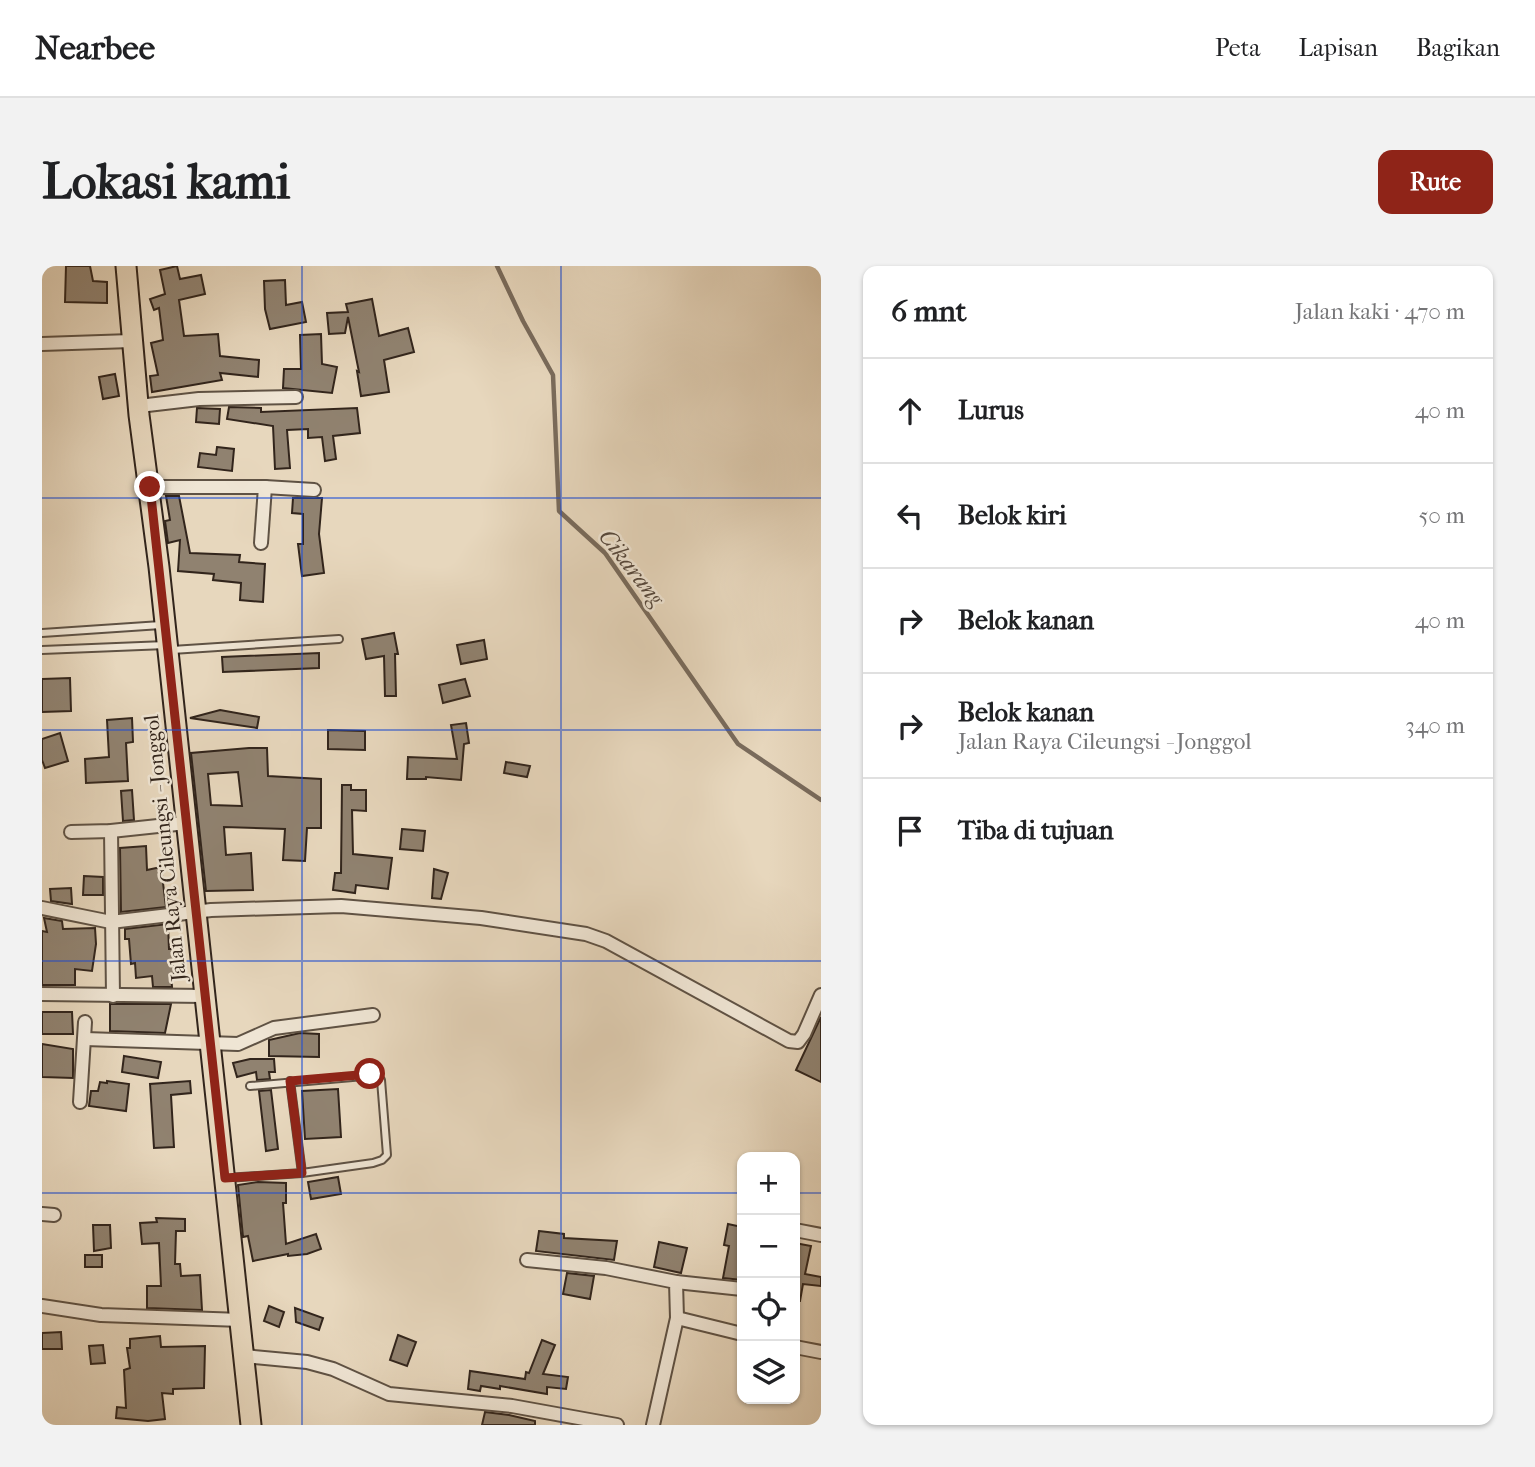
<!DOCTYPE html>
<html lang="id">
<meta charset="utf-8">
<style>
:root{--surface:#fff;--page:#f2f2f2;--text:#202124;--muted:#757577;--line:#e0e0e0;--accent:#8f2418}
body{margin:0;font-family:"IM FELL French Canon",serif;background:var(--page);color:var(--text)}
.controls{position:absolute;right:21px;bottom:21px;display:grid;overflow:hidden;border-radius:14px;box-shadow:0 2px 5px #0004}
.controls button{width:63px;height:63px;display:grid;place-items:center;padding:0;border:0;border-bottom:2px solid var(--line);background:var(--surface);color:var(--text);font:35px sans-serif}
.stop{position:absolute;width:21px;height:21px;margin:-16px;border:5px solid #8f2418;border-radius:50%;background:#fff}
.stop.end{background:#8f2418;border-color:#fff;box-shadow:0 2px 7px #0008}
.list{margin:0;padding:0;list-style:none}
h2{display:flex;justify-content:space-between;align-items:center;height:91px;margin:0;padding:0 28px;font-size:30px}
h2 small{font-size:23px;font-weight:400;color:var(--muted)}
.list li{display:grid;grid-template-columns:46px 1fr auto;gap:21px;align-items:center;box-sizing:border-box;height:105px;padding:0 28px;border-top:2px solid var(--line)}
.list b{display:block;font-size:26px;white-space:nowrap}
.list p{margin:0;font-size:23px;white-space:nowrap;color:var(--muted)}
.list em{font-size:23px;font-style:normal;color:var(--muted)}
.icon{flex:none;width:38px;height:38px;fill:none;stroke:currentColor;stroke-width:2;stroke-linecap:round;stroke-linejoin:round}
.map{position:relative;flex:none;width:779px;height:1159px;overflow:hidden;border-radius:14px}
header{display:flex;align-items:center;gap:42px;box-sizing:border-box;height:98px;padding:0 35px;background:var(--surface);border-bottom:2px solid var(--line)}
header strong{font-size:33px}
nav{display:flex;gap:38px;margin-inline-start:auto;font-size:24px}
.intro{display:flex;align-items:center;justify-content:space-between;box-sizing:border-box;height:168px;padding:0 42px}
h1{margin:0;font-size:49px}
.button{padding:18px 32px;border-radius:14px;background:var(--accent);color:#fff;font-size:24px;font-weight:700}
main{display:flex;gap:42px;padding:0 42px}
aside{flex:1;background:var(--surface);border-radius:14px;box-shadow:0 2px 5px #0004}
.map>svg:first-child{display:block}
</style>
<header>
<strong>Nearbee</strong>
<nav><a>Peta</a><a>Lapisan</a><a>Bagikan</a></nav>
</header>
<div class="intro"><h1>Lokasi kami</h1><a class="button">Rute</a></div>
<main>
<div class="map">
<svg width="779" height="1159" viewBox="0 0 779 1159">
<rect width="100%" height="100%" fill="#e7d7bd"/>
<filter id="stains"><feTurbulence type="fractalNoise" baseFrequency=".00286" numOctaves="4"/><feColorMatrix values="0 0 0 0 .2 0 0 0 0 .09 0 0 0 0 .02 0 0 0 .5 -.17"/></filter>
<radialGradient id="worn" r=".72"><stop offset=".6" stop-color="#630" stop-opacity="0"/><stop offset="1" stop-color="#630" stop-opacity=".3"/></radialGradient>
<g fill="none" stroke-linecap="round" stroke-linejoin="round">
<polyline stroke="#796b5c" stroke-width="4.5" points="455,0 481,55 511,109 517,245 563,287 696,478 779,534"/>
</g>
<g fill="#908270" stroke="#32251c" stroke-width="2" fill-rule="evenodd">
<polygon points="24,0 48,0 51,15 65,16 65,37 23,36"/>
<polygon points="135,0 138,13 159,9 163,28 137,34 142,70 176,68 178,90 217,94 216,111 178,107 180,114 110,126 108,110 116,109 109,77 121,74 117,42 112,44 108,33 123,28 118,4"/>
<polygon points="243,14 244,39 260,36 264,56 228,63 223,43 222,15"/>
<polygon points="330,33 337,70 366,62 372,86 342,94 347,126 319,130 315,105 317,106 306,51 303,67 287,68 285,47 306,46 304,38"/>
<polygon points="279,68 280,98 295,101 290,127 241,122 242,103 259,103 258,69"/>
<polygon points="73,108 77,130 61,133 57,111"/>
<polygon points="187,141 219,142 219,146 315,142 318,167 291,170 294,193 283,195 280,171 266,172 266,163 245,164 248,202 233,203 231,160 185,153"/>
<polygon points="155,142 178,143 177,158 154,156"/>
<polygon points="175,181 192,183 190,205 156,201 158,187 174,189"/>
<polygon points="124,230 137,230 148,287 198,289 197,296 223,298 221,336 198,334 199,317 171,314 172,308 136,305 138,274 126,277 123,255 128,254"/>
<polygon points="251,232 280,232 277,268 282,307 260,310 256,278 261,278 261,248 250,247"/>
<polygon points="352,367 356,388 353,388 354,430 343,430 342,390 324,393 320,373"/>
<polygon points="442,374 445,393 419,398 415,379"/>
<polygon points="277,387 277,402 181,406 180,391"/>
<polygon points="28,412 29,445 0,446 0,413"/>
<polygon points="423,413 428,430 401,437 397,419"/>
<polygon points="178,444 217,451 215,462 148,452"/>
<polygon points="90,452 91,476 84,477 86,515 44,517 43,493 67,491 65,454"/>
<polygon points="424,457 427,477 422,478 419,514 384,511 384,513 365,513 366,491 415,493 409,459"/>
<polygon points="286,464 323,465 323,484 286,483"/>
<polygon points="18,467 26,495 3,502 0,494 0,473"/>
<path d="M207 482H225L226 510 279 513V562H265L263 595 241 594 243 563 182 561 184 589 209 587 211 624 164 625 149 487ZM196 506 200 540 169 539 166 508Z"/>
<polygon points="464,496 488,500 485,511 462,507"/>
<polygon points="300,519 309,519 309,524 324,524 324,545 310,544 311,588 350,592 346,623 314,619 313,627 291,624 293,607 299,607"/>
<polygon points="90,524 92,554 81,555 79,525"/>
<polygon points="360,563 383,565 381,585 358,583"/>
<polygon points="104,580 105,604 119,601 124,641 79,646 78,582"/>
<polygon points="392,603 406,607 399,633 390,632"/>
<polygon points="42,610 61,611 61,629 41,629"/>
<polygon points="29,622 30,638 9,635 8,623"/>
<polygon points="2,652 20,655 21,663 53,662 54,678 50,705 33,703 33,719 0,719 0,665 5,666"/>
<polygon points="126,658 127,683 132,683 132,708 129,708 130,721 111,721 110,710 94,712 93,697 89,698 87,673 83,673 83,663"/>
<polygon points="68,738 129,738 123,767 68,765"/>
<polygon points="0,746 30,746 31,768 0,768"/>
<polygon points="779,751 779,816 754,804"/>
<polygon points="258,767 277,768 277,791 227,790 227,774"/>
<polygon points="0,778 31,783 31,812 0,811"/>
<polygon points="82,790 119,796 116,812 80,806"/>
<polygon points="208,793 232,793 233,806 227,806 228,813 215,814 214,806 195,811 191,797"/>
<polygon points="65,815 87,818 84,845 47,840 49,825 56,825 58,816 65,817"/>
<polygon points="148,815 149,827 129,829 132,881 112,882 108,818"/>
<polygon points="296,823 299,871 263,873 260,825"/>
<polygon points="229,824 236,883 224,885 217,825"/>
<polygon points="296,911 299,928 269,933 266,916"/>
<polygon points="216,916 244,917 244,937 241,937 244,978 274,968 279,983 265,988 246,990 246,988 211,995 206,970 201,971 196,919"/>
<polygon points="114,952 143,953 143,965 134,965 133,998 138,998 139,1010 158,1009 160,1044 105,1042 105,1020 119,1020 117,977 100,978 98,957 115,956"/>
<polygon points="686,958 700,961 700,1014 681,1012 687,980 682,979"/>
<polygon points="51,959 68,959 69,982 52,985"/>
<polygon points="497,965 522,968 522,972 575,975 572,994 494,985"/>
<polygon points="617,976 645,982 639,1007 612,1001"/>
<polygon points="753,977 769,980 763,1008 779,1011 779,1020 761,1018 758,1035 753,1035"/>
<rect x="43" y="989" width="17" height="12"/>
<polygon points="525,1007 552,1010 548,1033 521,1028"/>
<polygon points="227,1040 242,1046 237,1061 222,1055"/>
<polygon points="253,1042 281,1052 277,1064 254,1056"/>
<polygon points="19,1066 20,1083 0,1083 0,1067"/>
<polygon points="356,1069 374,1076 365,1100 348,1094"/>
<polygon points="118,1070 119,1081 163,1080 162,1122 131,1123 131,1128 120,1127 123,1153 106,1155 74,1152 75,1141 84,1142 82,1104 88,1102 85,1082 88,1082 88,1073"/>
<polygon points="500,1074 513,1079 501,1108 526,1111 524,1123 505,1121 505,1128 458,1120 458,1123 439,1120 438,1125 426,1123 428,1105 483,1113 484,1106 487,1107"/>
<polygon points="61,1079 63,1097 49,1098 47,1080"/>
<polygon points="443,1146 467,1149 493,1155 493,1159 440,1159"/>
</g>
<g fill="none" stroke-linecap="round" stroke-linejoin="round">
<g stroke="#5f5244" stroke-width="10">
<g id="lane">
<polyline points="0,367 119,359"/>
<polyline points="0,384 124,379"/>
<polyline points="130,384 297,373"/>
<polyline points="248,815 260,907"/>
<polyline points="184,912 260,907 331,897 340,894 345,889 339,814 333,809 208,820"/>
</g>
</g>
<g stroke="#5f5244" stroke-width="16">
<g id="street">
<polyline points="0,78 89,75"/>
<polyline points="97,140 157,133 254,131"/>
<polyline points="108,221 223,221 272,224"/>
<polyline points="219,277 223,221"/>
<polyline points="69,565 71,730"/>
<polyline points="29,566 69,565 144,557"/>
<polyline points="0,642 69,656 169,644 299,640 439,652 544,668 564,675 747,775 756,776 762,768 779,729"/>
<polyline points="0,728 162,730"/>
<polyline points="43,773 196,778 232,762 331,749"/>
<polyline points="38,836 43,756"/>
<polyline points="0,948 12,949"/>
<polyline points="753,964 779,969"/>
<polyline points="485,994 564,1002 634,1016 635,1052 611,1159"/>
<polyline points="634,1016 700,1023"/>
<polyline points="0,1040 59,1049 199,1054"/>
<polyline points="635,1052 700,1068"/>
<polyline points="753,1081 779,1086"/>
<polyline points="202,1090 265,1096 291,1103 347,1128 470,1140 575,1159"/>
</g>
</g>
<g stroke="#32251c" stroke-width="23">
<polyline id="primary" points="84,0 97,149 117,301 209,1159"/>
</g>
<use href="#lane" stroke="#efe5d4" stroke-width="6"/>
<use href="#street" stroke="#efe5d4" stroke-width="12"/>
<use href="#primary" stroke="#e7d7bd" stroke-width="19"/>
</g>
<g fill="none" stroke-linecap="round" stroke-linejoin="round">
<polyline stroke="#8f2418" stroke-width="9" points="108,221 183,912 260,907 248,815 328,808"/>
</g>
<path fill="none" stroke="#1d4ed8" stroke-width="2" stroke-opacity="0.55" d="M260 0V1159M519 0V1159M0 232H779M0 464H779M0 695H779M0 927H700M753 927H779"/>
<g text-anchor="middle" stroke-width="5" stroke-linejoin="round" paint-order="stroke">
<g font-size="21" fill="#32251c" stroke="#efe5d4">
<text transform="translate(123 582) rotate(-96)" y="7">Jalan Raya Cileungsi - Jonggol</text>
</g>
<g font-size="23" font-style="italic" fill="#56483c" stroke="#efe5d4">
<text transform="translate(590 301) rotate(52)" y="8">Cikarang</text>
</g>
</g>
<rect width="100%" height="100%" filter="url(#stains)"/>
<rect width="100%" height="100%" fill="url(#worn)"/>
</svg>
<div class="controls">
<button>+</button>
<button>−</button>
<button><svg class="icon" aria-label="locate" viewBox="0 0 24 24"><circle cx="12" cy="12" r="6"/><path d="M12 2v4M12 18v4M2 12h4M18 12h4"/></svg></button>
<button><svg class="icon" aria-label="layers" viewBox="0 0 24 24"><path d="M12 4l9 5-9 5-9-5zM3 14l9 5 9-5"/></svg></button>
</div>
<div class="stop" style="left:328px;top:808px"></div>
<div class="stop end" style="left:108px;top:221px"></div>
</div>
<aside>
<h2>6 mnt<small>Jalan kaki · 470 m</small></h2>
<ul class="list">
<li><svg class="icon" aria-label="ahead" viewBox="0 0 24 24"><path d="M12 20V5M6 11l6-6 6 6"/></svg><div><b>Lurus</b></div><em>40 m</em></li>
<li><svg class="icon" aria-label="left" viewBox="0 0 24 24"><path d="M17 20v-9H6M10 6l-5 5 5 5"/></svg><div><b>Belok kiri</b></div><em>50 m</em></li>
<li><svg class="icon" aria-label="right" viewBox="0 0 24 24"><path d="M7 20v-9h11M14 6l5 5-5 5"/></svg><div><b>Belok kanan</b></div><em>40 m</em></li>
<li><svg class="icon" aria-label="right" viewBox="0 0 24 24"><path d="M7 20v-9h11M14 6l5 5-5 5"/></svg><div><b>Belok kanan</b><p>Jalan Raya Cileungsi - Jonggol</p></div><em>340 m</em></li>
<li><svg class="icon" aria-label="arrive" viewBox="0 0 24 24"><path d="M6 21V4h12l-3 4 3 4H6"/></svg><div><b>Tiba di tujuan</b></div></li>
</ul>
</aside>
</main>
